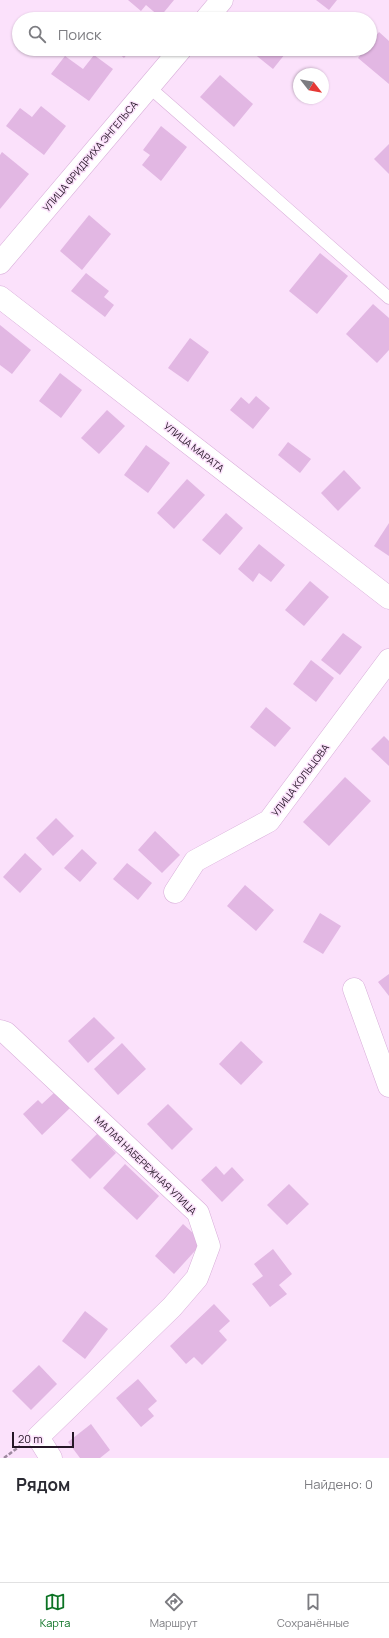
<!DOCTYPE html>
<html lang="ru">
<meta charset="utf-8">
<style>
:root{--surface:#fff;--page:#f2f2f3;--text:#2b2b33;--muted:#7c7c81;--line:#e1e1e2;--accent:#0c7324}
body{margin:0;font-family:Manrope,sans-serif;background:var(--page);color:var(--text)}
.compass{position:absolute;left:293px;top:68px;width:36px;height:36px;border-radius:50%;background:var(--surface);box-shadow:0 1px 3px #0004;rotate:121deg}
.scale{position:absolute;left:12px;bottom:10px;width:62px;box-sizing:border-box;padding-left:4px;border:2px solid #251626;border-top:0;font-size:11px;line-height:14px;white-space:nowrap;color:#251626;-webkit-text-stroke:3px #fbe1fb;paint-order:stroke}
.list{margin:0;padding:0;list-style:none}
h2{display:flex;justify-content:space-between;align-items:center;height:52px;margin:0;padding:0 16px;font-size:17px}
h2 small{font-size:13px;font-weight:400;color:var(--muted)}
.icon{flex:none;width:22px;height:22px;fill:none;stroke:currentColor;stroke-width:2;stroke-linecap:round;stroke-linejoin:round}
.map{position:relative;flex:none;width:389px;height:1458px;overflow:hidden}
.search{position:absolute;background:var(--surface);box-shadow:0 1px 3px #0004;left:12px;right:12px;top:12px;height:44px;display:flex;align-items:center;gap:10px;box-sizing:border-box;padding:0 14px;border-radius:22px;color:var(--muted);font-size:15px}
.sheet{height:124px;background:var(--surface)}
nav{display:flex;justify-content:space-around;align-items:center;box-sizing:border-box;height:56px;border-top:1px solid var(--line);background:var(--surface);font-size:11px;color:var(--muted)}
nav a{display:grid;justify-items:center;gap:2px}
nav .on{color:var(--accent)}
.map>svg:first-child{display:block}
</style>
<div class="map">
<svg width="389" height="1458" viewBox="0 0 389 1458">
<rect width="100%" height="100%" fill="#fbe1fb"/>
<g fill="#e2b7e3">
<polygon points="128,0 174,0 160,17 146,5 141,11"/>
<polygon points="316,0 337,0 329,10"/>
<polygon points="379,32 389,41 389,84 358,58 365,49 370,49 370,43"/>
<polygon points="114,49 131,49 124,58"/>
<polygon points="248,49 289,49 273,69"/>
<polygon points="94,55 113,69 89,101 51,74 65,56 83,69"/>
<polygon points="220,75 253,104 234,127 200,97"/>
<polygon points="41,106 66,126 44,155 6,126 20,108 32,117"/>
<polygon points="161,126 187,147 161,181 142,165 150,155 143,150"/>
<polygon points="389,144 389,174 374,159"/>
<polygon points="2,152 29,174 0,209 0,155"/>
<polygon points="89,215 111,234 82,270 60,251"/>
<polygon points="320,253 348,276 317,314 289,291"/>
<polygon points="86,273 109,291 104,297 114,305 105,317 71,291"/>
<polygon points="373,304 389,318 389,350 377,363 346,334"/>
<polygon points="0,325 31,350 12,374 0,365"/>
<polygon points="190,338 209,352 188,382 168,368"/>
<polygon points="60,373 82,390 61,418 39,401"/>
<polygon points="256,396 270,408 253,429 230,410 241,397 249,404"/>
<polygon points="107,410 125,426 99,454 81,438"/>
<polygon points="288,442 311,459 300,473 278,455"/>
<polygon points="146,445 170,463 148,493 124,475"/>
<polygon points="344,470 361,488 338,511 321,493"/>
<polygon points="187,479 205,495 174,529 157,513"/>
<polygon points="226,513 243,528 220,555 202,540"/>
<polygon points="389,523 389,556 374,546"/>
<polygon points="259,544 285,565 271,582 259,573 253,582 238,569"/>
<polygon points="310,581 329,597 304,626 285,610"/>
<polygon points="343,633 362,647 340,675 321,660"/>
<polygon points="311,660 334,678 316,702 293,684"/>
<polygon points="266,707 291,728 275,747 250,727"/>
<polygon points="384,736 389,741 389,766 371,749"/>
<polygon points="345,777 371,801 329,846 303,822"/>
<polygon points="56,818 74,836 53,856 36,838"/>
<polygon points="155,831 180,855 162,873 138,850"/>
<polygon points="82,849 97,863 80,882 64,868"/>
<polygon points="25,853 42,869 20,893 3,877"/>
<polygon points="127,863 152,883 138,900 113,879"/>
<polygon points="245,885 274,910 256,931 227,906"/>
<polygon points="320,913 341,926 323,954 303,942"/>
<polygon points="389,974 389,996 378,982"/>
<polygon points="94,1017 115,1038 88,1063 68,1041"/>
<polygon points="241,1041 263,1062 241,1085 219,1064"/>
<polygon points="122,1043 146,1069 118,1095 94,1069"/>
<polygon points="55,1092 70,1108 42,1135 23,1114 38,1100 42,1104"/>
<polygon points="168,1104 193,1129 172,1150 147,1124"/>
<polygon points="97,1134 116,1153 90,1179 71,1160"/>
<polygon points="125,1164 159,1196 137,1220 103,1188"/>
<polygon points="216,1166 224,1175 232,1167 244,1180 222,1202 201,1180"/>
<polygon points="289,1184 309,1204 287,1225 267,1205"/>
<polygon points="183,1224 203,1242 174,1274 155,1256"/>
<polygon points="273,1249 292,1274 279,1285 287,1294 270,1307 252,1284 263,1276 254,1264"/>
<polygon points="214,1304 230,1321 219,1331 227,1340 202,1365 194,1357 186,1364 170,1346"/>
<polygon points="85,1311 108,1329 85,1359 62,1341"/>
<polygon points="39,1365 57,1384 31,1410 12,1391"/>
<polygon points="138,1379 157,1401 148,1409 154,1416 141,1427 116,1398"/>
<polygon points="91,1424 110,1450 100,1458 80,1458 68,1442"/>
</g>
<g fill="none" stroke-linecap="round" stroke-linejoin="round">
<g stroke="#d8aed9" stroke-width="13">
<polyline id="service" points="149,87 389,298"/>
</g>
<g stroke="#d8aed9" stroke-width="23">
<g id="minor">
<polyline points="206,19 222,0"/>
<polyline points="0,263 181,49"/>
<polyline points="0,297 389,598"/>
<polyline points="175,892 195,861 269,821 389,660"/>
<polyline points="354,989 389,1086"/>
<polyline points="0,1031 6,1033 198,1213 209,1246 197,1278 172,1307 38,1437 51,1458"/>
</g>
</g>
<polyline stroke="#9e899f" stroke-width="2.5" stroke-dasharray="4 2" stroke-linecap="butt" points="4,1458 20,1446"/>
<use href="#service" stroke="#fff" stroke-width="12"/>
<use href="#minor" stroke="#fff" stroke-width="22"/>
</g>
<g text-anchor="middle" stroke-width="3" stroke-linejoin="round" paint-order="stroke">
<g font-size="10" fill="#251626" stroke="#fbe1fb">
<text transform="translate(90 156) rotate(-50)" y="4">УЛИЦА ФРИДРИХА ЭНГЕЛЬСА</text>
<text transform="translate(194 447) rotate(38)" y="4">УЛИЦА МАРАТА</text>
<text transform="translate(300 780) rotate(-53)" y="4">УЛИЦА КОЛЬЦОВА</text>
<text transform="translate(146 1165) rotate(44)" y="4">МАЛАЯ НАБЕРЕЖНАЯ УЛИЦА</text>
</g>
</g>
</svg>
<svg class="compass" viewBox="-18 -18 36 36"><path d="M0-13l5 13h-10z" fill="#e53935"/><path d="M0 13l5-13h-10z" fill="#7c7c81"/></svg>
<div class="scale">20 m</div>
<div class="search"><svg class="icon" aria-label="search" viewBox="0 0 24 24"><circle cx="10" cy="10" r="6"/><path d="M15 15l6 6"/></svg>Поиск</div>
</div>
<section class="sheet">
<h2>Рядом<small>Найдено: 0</small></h2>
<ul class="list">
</ul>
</section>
<nav>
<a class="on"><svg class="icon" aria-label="map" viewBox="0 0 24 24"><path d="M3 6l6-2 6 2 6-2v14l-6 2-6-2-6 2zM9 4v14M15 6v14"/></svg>Карта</a>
<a><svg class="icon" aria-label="directions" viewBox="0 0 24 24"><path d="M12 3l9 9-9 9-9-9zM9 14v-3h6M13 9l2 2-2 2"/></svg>Маршрут</a>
<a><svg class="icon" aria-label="saved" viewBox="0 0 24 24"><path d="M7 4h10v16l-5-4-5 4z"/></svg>Сохранённые</a>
</nav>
